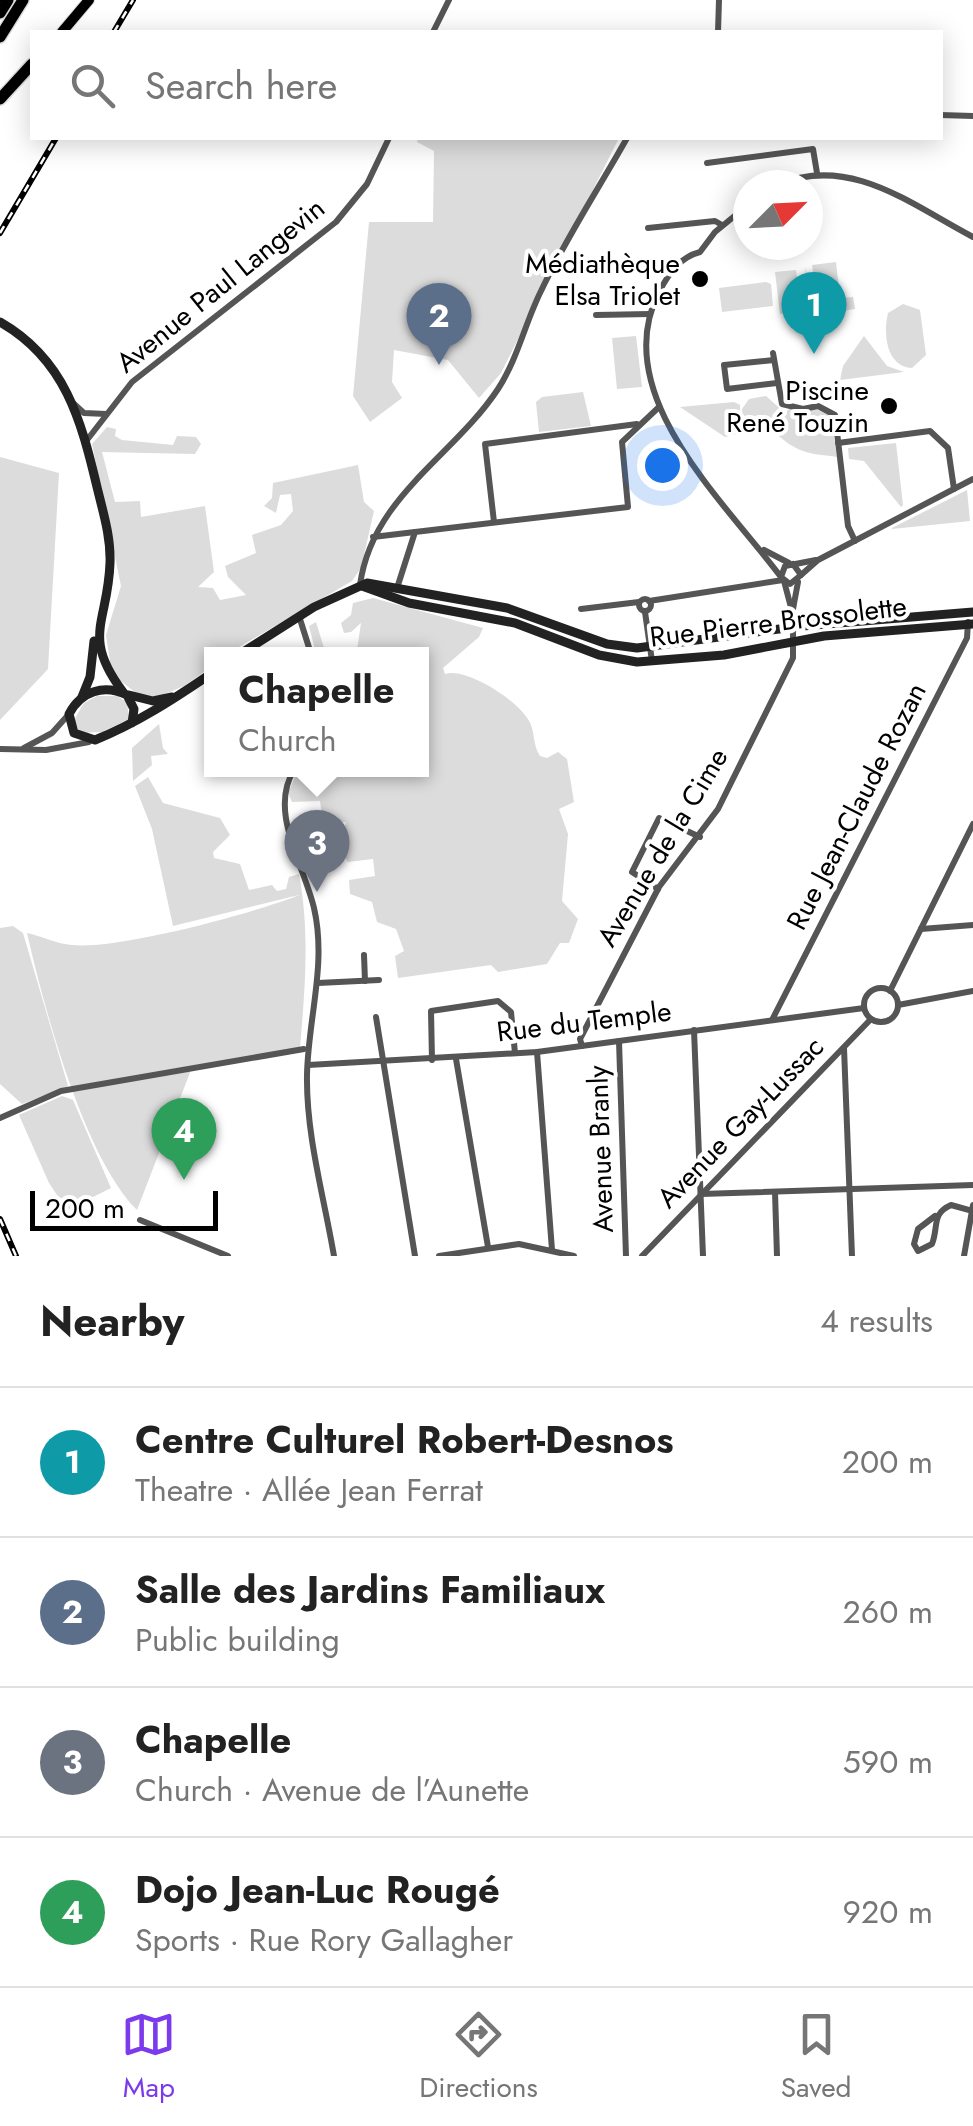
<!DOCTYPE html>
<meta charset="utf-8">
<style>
:root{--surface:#fff;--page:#f2f2f2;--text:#222;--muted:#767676;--line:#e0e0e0;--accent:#7c3aed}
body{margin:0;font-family:Jost,sans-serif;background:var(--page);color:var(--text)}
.compass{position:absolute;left:733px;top:170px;width:90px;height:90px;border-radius:50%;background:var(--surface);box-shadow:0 5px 25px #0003;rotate:66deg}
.scale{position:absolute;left:30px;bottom:25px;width:188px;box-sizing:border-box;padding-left:10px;border:5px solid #000;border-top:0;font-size:28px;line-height:35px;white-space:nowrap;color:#000;-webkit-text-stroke:8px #fff;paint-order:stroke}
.you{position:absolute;left:662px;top:465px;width:35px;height:35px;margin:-25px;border:8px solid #fff;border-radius:50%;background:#1a73e8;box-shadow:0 0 0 15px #1a73e833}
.badge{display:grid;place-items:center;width:65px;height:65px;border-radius:50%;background:var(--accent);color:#fff;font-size:32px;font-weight:700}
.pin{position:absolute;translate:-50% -82px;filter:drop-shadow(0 2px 5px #0008)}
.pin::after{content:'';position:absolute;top:52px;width:35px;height:30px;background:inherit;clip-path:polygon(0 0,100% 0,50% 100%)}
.popup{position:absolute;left:204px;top:647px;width:225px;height:130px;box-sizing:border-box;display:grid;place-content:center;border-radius:0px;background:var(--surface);filter:drop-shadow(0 2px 8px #0005);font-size:32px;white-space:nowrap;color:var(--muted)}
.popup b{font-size:38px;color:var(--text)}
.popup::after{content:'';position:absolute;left:50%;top:100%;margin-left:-20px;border:20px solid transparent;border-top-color:var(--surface)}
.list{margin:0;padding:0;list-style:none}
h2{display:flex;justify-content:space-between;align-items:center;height:130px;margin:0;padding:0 40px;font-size:42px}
h2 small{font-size:32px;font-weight:400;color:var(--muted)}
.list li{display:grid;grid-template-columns:65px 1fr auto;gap:30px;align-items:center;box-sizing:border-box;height:150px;padding:0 40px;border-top:2px solid var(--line)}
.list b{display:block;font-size:38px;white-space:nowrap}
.list p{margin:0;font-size:32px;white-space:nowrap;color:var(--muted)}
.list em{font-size:32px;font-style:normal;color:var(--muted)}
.icon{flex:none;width:55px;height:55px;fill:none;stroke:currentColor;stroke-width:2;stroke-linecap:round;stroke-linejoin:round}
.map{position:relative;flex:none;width:973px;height:1256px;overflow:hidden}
.search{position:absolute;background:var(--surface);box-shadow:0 5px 25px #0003;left:30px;right:30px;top:30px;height:110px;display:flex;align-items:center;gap:25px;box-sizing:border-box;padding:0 35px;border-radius:0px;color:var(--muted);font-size:38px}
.sheet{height:730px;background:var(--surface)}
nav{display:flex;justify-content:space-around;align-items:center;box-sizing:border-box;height:140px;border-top:2px solid var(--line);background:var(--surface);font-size:28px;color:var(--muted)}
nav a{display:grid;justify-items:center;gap:5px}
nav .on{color:var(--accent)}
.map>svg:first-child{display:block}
</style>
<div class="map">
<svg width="973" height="1256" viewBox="0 0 973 1256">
<rect width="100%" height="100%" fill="#fff"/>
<g fill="#dcdcdc">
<polygon points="418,138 619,138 501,373 479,398 448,360 394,350 392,382 402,398 370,422 353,396 369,222 433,222 434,151 417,142"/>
<polygon points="836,262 840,298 853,297 855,309 829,313 827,301 817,302 812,265"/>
<polygon points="805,266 813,310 780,314 775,272 796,270 801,307 809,307"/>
<polygon points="766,282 771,284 773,306 722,312 719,288"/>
<path d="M903 304 920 310 926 355 912 368C886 367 883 333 888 313Z"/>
<polygon points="636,336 642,387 617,389 612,338"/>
<polygon points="864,336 887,366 904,372 840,380 843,366"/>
<polygon points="583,392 591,426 539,432 536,402 542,397"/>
<path d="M766 396 785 413 790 408 816 409 831 416 837 457C826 455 813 455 803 451 775 441 780 423 743 433L742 409 749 399Z"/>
<polygon points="734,402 740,405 741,433 725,437 680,407"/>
<polygon points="107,427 116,429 115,436 122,440 173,445 177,436 196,437 201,444 195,454 102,452 115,502 140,501 141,517 205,506 214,572 198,587 213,588 220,600 246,595 228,577 225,566 256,553 252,535 281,525 293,511 291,494 280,495 276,513 264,506 272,498 273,483 358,465 364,502 374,511 361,568 352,581 227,654 212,654 212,666 184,686 155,698 140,696 118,679 111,668 106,635 121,586 92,444"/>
<polygon points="896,443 903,505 901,507 864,461 849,459 848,448"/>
<polygon points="0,457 59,473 48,669 0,720"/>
<polygon points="967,490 970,521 892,529 892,528"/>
<path d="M373 598 483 628 479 637 443 668 445 674C467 667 523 703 531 725 535 736 533 745 540 756L547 758 558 752 567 759 574 802 559 809 568 834 562 901 578 919 569 943H560L547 964 498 972 491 965 398 978 395 956 404 951 396 929 377 922 372 902 350 894 349 880 375 876 373 859 348 862 338 848 346 822 323 823 320 801 292 802 288 793 298 770H422V654H316L309 626 316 622 324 648 345 654 357 650 361 623 351 632 344 633 341 623 351 615 353 603Z"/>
<polygon points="97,696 117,696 127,702 129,719 102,732 80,733 74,720 84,703"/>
<polygon points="159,724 163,748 168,754 151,756 152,765 133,781 132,748"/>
<path d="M148 777 163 803 220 818 230 835 213 852 214 858 240 864 249 890 272 885 277 891 286 889 289 877 299 874C310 933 305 988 300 1048L191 1070 137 1210C84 1158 44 1007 27 933 41 936 57 944 72 945 117 950 255 913 299 895L173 926 152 829 135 786Z"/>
<polygon points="13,926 23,933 68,1086 22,1104 0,1084 0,928"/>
<polygon points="62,1096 73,1100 111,1188 67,1210 49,1183 19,1115"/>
</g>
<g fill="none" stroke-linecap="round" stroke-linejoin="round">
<g stroke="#dbdbdb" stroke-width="12">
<polyline id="primary" points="62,32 89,0"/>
</g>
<g stroke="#dbdbdb" stroke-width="14">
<g id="motorway">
<polyline points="0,13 8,0"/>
<polyline points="0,37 23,0"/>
<polyline points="0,99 32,64"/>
</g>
</g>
<g stroke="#555" stroke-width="6">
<polyline points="433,32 449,0"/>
<polyline points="718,32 719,0"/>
<polyline points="940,115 973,116"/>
<polyline points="707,163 813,149 817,173"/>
<path d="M777 185C850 154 910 204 973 237"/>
<path d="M748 205 715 232 700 252C680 257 669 273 659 292 607 394 725 502 781 577"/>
<polyline points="648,228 715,221 722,225"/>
<polyline points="596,315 650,314"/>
<polyline points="773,353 782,404 803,409 818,406 835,415 848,526 855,541"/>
<polyline points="774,360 724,365 727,389 777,383"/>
<polyline points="73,403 84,413 106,414"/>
<polyline points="87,440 132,382 336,222 367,184 389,138"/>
<polyline points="838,443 930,431 948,448 954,489"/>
<polyline points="494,522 485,444 637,424"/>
<polyline points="373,537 415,532"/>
<polyline points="764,550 789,563"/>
<polyline points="793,564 801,575 790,584 781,577 785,566 816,560"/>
<polyline points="801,575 818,560 973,479"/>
<path d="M360 585C372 497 453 457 498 389 518 358 525 323 541 291 566 238 599 188 627 138"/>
<polyline points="398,585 415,532 628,507 622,442 659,407"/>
<circle cx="645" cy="605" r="6"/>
<polyline points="649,601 783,580"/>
<polyline points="581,609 639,602"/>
<polyline points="793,609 798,582"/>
<polyline points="645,612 652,661"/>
<polyline points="299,616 311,654"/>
<polyline points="24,748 52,733 69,714"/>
<polyline points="0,749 46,750 89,742"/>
<path d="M294 770C268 811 304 865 314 908 327 964 308 1019 307 1075 306 1135 324 1197 334 1256"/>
<polyline points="658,889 632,872 659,818 700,837"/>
<polyline points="921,929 973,925"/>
<polyline points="364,955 365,981"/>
<polyline points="318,983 379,980"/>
<circle cx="881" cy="1005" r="17"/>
<polyline points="890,991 973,824"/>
<polyline points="898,1005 973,991"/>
<polyline points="376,1017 415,1256"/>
<polyline points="773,1018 967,638 968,622"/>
<polyline points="694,1030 703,1256"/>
<polyline points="619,1041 626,1256"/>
<polyline points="582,1046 580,1039 659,887 718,809 793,658 793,615 784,581"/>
<polyline points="844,1048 852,1256"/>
<polyline points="537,1052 552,1250"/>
<polyline points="456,1059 488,1247"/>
<polyline points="432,1060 431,1011 498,1001 511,1012 515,1053"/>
<polyline points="308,1065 537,1052 864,1008"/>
<polyline points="0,1118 61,1091 304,1049"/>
<polyline points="775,1192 777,1256"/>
<polyline points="701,1194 973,1185"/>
<path d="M935 1216 918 1229 914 1244 918 1251 932 1244C939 1226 931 1214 951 1205L973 1211"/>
<polyline points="140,1220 228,1256"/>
<polyline points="439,1256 519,1244 574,1256"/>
<polyline points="642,1256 871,1019"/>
<polyline points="964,1256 973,1205"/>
</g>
<g stroke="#222" stroke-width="9">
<path d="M0 322C65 359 81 420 97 487 103 512 111 537 110 563 108 623 81 636 123 692"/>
<polyline points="362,586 409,603 515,623 599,655 637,662 724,655 824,636 973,624"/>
<polyline points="240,654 314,607 367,583 507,608 607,644 637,648 802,626 973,612"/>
<polyline points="129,695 153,701 172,697"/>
<polyline points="82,697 90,677 94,641"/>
<path d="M132 723 134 709 127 695C104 684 81 691 69 714L74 733 95 740C137 723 174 699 212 673"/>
</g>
<use href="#primary" stroke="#000" stroke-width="10"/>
<use href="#motorway" stroke="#000" stroke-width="11"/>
<polyline stroke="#000" stroke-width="2.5" points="0,1 7,0"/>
<g stroke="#000" stroke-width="6">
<g id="rail">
<polyline points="114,32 133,0"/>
<polyline points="0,233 56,138"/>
<polyline points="0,1219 16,1256"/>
</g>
</g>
<use href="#rail" stroke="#fff" stroke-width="2.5" stroke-dasharray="8" stroke-linecap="butt"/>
</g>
<g fill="#000" stroke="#fff" stroke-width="4">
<circle cx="700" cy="279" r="10"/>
<circle cx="889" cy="406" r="10"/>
</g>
<g text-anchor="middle" stroke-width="8" stroke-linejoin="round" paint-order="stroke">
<g font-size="28" fill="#000" stroke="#fff" text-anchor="end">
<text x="680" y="273">Médiathèque<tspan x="680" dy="32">Elsa Triolet</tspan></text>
<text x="869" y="400">Piscine<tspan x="869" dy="32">René Touzin</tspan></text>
</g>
<g font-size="28" fill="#000" stroke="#fff">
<text transform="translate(220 285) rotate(-39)" y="10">Avenue Paul Langevin</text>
<text transform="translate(778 621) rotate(-7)" y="10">Rue Pierre Brossolette</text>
<text transform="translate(856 806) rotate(-63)" y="10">Rue Jean-Claude Rozan</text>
<text transform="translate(662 847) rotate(-59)" y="10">Avenue de la Cime</text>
<text transform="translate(584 1021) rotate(-7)" y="10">Rue du Temple</text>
<text transform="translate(740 1122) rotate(-46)" y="10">Avenue Gay-Lussac</text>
<text transform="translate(600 1149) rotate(-92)" y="10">Avenue Branly</text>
</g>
</g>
</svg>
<svg class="compass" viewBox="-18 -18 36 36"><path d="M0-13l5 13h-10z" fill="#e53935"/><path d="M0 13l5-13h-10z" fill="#767676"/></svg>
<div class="scale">200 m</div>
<div class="you"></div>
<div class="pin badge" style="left:814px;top:354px;background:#0f9aa8">1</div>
<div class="pin badge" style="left:439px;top:365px;background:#5c6f8a">2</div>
<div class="pin badge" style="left:317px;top:892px;background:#6b7280">3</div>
<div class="popup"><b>Chapelle</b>Church</div>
<div class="pin badge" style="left:184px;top:1180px;background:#2e9e5b">4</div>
<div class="search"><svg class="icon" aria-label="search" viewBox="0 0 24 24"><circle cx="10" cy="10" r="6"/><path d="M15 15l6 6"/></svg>Search here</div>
</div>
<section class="sheet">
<h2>Nearby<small>4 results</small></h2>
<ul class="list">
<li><span class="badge" style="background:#0f9aa8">1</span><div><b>Centre Culturel Robert-Desnos</b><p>Theatre · Allée Jean Ferrat</p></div><em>200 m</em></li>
<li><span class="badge" style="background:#5c6f8a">2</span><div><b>Salle des Jardins Familiaux</b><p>Public building</p></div><em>260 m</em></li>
<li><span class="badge" style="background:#6b7280">3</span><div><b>Chapelle</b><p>Church · Avenue de l’Aunette</p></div><em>590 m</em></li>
<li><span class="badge" style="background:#2e9e5b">4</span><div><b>Dojo Jean-Luc Rougé</b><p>Sports · Rue Rory Gallagher</p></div><em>920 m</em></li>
</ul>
</section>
<nav>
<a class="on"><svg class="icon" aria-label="map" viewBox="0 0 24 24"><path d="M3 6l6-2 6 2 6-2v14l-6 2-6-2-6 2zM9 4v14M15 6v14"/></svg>Map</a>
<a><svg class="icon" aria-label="directions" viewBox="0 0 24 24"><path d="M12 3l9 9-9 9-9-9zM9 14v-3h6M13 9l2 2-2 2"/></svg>Directions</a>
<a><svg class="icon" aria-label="saved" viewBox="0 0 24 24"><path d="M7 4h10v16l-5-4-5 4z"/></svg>Saved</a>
</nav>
